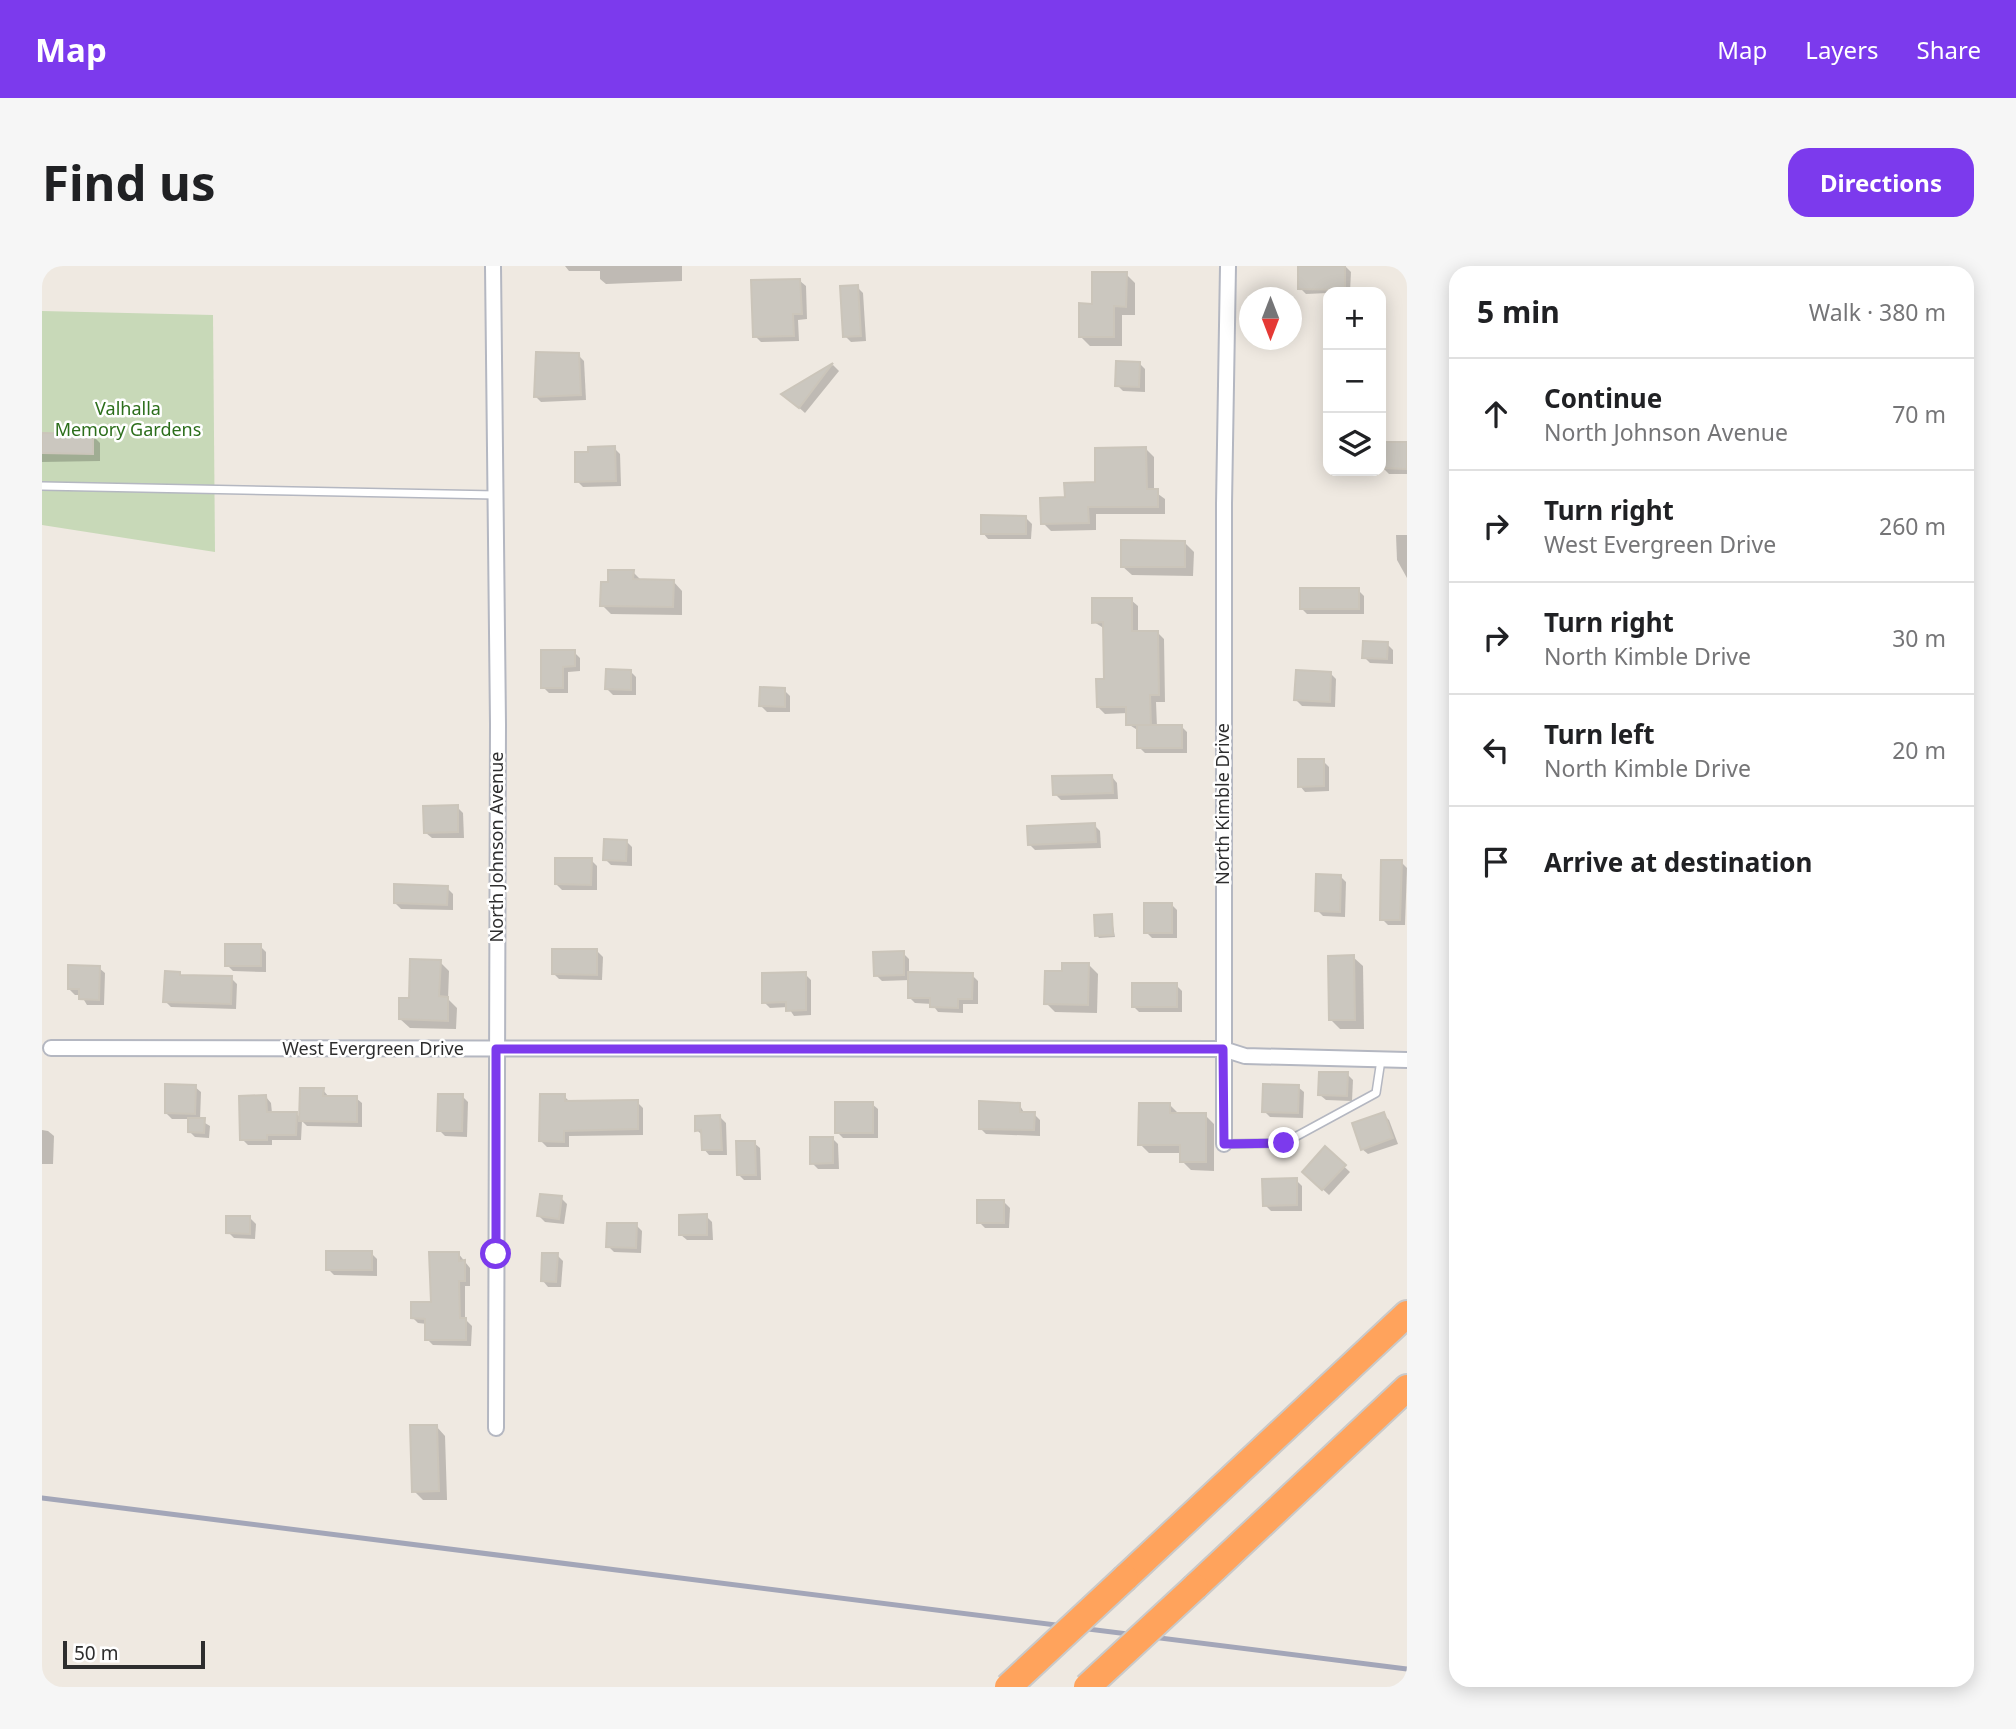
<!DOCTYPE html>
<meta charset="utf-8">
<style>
:root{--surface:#fff;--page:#f6f6f6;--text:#202124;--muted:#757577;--line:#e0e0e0;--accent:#7c3aed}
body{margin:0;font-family:"Noto Sans",sans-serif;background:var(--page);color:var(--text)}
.controls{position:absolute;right:21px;top:21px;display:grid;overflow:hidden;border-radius:14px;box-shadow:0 4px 18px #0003}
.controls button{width:63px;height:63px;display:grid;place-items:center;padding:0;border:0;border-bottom:2px solid var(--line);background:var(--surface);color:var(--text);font:35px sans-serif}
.compass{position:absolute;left:1197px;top:21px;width:63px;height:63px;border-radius:50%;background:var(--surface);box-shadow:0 4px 18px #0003;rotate:180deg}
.scale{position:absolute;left:21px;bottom:18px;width:142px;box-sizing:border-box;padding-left:7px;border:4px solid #2e2e2e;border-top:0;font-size:19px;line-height:24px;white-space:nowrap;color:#2e2e2e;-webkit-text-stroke:5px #fff;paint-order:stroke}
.stop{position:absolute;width:21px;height:21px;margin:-16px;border:5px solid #7c3aed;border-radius:50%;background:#fff}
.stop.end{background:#7c3aed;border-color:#fff;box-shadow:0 2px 7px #0008}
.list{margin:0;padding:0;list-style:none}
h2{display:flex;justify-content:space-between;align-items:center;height:91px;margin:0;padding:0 28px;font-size:30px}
h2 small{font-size:23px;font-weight:400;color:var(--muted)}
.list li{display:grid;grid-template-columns:46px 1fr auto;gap:21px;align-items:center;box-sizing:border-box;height:112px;padding:0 28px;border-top:2px solid var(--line)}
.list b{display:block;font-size:26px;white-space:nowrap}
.list p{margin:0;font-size:23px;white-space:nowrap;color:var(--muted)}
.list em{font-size:23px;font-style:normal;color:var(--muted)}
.icon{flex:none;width:38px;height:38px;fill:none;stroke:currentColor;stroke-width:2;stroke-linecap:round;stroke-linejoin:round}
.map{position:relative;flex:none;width:1365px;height:1421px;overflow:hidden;border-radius:21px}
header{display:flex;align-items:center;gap:42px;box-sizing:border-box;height:98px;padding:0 35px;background:var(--accent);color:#fff}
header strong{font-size:33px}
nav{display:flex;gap:38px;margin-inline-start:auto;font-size:24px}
.intro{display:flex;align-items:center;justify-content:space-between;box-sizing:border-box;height:168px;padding:0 42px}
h1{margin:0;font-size:49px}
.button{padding:18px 32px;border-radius:21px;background:var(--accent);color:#fff;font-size:24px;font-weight:700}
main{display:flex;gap:42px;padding:0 42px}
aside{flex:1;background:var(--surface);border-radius:21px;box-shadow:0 4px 18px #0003}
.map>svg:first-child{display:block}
</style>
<header>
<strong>Map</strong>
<nav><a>Map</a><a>Layers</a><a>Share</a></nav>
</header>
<div class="intro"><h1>Find us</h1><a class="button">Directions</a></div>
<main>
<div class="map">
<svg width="1365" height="1421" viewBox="0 0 1365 1421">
<rect width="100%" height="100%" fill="#efe9e1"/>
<polygon fill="#c8d9b8" points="0,45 171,49 173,286 0,259"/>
<g fill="#0003">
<polygon points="523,0 640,0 640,15 564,18 558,13 558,5 527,5"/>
<polygon points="1258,0 1303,0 1309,6 1308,26 1264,28 1258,22"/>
<polygon points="1084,8 1093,17 1093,49 1080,49 1080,80 1048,80 1039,71 1052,39"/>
<polygon points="758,15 764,20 765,53 756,54 757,75 719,76 713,70"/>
<polygon points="815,21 821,27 824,75 809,76 803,70"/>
<polygon points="536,89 542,95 544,134 499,136 493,130"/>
<polygon points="1097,97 1103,103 1103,126 1081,125 1075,119"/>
<polygon points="791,99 797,105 763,147 742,128"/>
<polygon points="1283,134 1286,134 1286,156 1283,153"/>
<polygon points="0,168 50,169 58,177 58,195 0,196"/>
<polygon points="1365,178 1365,208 1347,208 1341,202"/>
<polygon points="572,182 578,188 579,220 541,221 535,215"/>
<polygon points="1104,183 1112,191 1112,225 1123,233 1123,248 1054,248 1054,264 1009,265 1001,257 1024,233 1055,218"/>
<polygon points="984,252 990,258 989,273 946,273 941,267"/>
<polygon points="1354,269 1365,269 1365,312 1355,294"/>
<polygon points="1142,276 1152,286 1151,310 1090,309 1080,300"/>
<polygon points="591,306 600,315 631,315 640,325 640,349 569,348 560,339 568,318"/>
<polygon points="1316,324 1322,330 1322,348 1265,348 1259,342"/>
<polygon points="1089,334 1096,340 1096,367 1116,367 1122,373 1123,436 1114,436 1115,461 1139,460 1145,466 1145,487 1103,487 1097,481 1097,465 1086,458 1086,447 1063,448 1056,441 1064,415 1063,363 1052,356"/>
<polygon points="1345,378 1351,384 1351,398 1328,397 1322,391"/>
<polygon points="532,386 538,392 538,405 526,406 526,427 507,427 501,421"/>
<polygon points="588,405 594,411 594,429 571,429 565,423"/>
<polygon points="1289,408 1294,413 1293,441 1260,440 1254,434"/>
<polygon points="742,424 748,430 748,446 725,446 719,440"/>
<polygon points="1281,495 1287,501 1287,525 1263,526 1258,520"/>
<polygon points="1070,511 1075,517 1076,533 1019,534 1013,528"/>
<polygon points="415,541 421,547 422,572 390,572 384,567"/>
<polygon points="1052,559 1058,565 1059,582 993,584 987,578"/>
<polygon points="584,575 590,581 590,600 569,599 563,593"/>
<polygon points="549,594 555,600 555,624 520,624 514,618"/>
<polygon points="1359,596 1365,602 1363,659 1346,659 1340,653"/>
<polygon points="1298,610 1304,616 1303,651 1281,650 1275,644"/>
<polygon points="405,622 411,628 411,644 359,643 353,637"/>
<polygon points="1129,638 1135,644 1135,672 1110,672 1104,666"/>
<polygon points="1069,649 1073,671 1057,672 1055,669"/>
<polygon points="218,680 224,686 224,706 191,705 185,699"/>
<polygon points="555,685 561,691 560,714 517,713 511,707"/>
<polygon points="861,687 867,693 867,708 930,709 936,715 936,738 921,738 921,747 896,746 890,738 873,737 867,731 868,714 840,715 834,709"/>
<polygon points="1311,691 1321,700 1322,763 1298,763 1289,754"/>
<polygon points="398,696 407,705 406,733 415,742 414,763 368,762 358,753"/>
<polygon points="1047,699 1056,708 1055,747 1013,746 1004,737 1022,707"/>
<polygon points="57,702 63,707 62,739 45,739 39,729 33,729 27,723"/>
<polygon points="138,708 141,711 189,712 195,718 194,743 129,741 123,735"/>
<polygon points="763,708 769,714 769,749 752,750 746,741 728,742 722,736"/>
<polygon points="1134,719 1140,725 1140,746 1097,746 1092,741"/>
<polygon points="1305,808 1311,814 1310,835 1284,834 1278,829"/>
<polygon points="153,821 159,826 158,854 168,860 167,872 153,871 148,866 148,853 130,853 124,847"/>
<polygon points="1256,821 1262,826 1261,852 1228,851 1222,845"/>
<polygon points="281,824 287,831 314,832 320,837 320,861 265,860 260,855 259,874 230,874 230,879 206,879 200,873 224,831 229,837 230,847 254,847 259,853"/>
<polygon points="420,830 426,836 425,871 403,870 397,864"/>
<polygon points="522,830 528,836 595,836 601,842 601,869 527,870 527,881 505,881 499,875"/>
<polygon points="830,838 836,843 836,872 801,872 795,866"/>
<polygon points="977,838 983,848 992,848 998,854 998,870 944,868 938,862"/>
<polygon points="1127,838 1137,848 1163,849 1172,858 1172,905 1149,904 1140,895 1140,887 1107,887 1098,878"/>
<polygon points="1341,848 1347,854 1356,878 1326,888 1320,883"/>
<polygon points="678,851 684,857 685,889 667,889 662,883 661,870 655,864"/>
<polygon points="0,864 6,865 12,870 11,898 0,898"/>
<polygon points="790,872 796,878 797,903 776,903 770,897"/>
<polygon points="712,877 718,882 719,914 702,914 697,909"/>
<polygon points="1283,883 1308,906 1287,929 1262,906"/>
<polygon points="1254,914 1260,920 1260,945 1229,945 1223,939"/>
<polygon points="519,932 525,938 522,958 503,956 497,950"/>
<polygon points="962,936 968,942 967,962 943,962 937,956"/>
<polygon points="664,950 670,956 671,974 645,974 639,969"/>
<polygon points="208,952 214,958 213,973 192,972 186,966"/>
<polygon points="594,959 600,965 599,987 572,986 566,980"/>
<polygon points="329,987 335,993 335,1010 292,1009 286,1003"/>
<polygon points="416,987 428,1002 428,1020 423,1020 423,1053 430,1060 429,1080 391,1079 385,1073 385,1058 376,1057 370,1051 390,1038"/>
<polygon points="515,989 521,995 519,1021 506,1021 501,1015"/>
<polygon points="394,1160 403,1170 405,1234 381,1234 372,1225"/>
</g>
<g fill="#cbc7bf" stroke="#cbc5ba" stroke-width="2">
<polygon points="1256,0 1303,0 1303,24 1256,23"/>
<polygon points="1050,6 1085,6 1084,41 1072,40 1072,71 1037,71 1037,37 1050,38"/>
<polygon points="758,13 760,48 751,48 752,70 711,71 709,14"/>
<polygon points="816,19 819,70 801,71 798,20"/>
<polygon points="494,86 537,87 539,129 492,131"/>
<polygon points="1074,95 1098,96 1097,121 1073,120"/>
<polygon points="791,97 757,142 739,128"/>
<polygon points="0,167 51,168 51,188 0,187"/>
<polygon points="1340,176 1365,176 1365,203 1340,202"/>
<polygon points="573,180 574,215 533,216 533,186 546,186 546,181"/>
<polygon points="1104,181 1105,223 1116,223 1116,241 1046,241 1047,257 999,258 998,232 1023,231 1022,217 1053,216 1053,182"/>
<polygon points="939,249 984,250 984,268 939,268"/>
<polygon points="1079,274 1143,275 1143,301 1079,301"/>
<polygon points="566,304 592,304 591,313 632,314 631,341 558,340 559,316 566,316"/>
<rect x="1258" y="322" width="59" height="21"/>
<polygon points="1050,332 1090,332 1090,365 1116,365 1117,429 1108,429 1109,459 1084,459 1084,441 1055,441 1054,413 1062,413 1061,356 1050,357"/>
<polygon points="1321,375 1346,376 1345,393 1320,392"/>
<polygon points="499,384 533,384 533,400 521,401 521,422 499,422"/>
<polygon points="564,403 589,404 589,424 563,423"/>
<polygon points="1254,404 1289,406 1288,436 1252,434"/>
<polygon points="718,421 743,422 743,441 717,440"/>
<rect x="1095" y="459" width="45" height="23"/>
<polygon points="1256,493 1282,493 1282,520 1256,521"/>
<polygon points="1070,509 1071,527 1011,529 1010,510"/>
<polygon points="416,539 416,566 382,567 381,540"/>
<polygon points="1053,557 1054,576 986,579 985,560"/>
<polygon points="562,573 585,574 584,595 561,594"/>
<polygon points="513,592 550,592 549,619 513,618"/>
<polygon points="1339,594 1360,594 1358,654 1338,654"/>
<polygon points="1274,608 1299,609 1298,646 1273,645"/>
<polygon points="352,618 406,620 405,639 352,637"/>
<rect x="1102" y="637" width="28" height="30"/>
<polygon points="1070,648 1071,669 1053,670 1052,649"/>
<rect x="183" y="678" width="36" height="22"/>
<polygon points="510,683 555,683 555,709 510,708"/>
<polygon points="862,685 862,709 832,710 831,686"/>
<polygon points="1312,689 1313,754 1287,754 1286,690"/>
<polygon points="368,693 399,694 397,730 406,731 406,755 357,753 357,732 367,732"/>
<polygon points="1020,697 1047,697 1046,739 1002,738 1003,705 1020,705"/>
<polygon points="26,699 58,700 57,734 37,733 37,723 26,723"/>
<polygon points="123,705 138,706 138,709 190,710 189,738 121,736"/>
<polygon points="764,706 764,744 744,745 744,736 720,737 720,707"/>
<polygon points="866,706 931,707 930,733 916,733 916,742 888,741 888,732 866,732"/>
<rect x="1090" y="717" width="45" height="24"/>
<polygon points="1277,806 1306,806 1305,830 1276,829"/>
<polygon points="123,818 154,819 153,848 123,847"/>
<polygon points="1221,818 1257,819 1256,847 1220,846"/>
<polygon points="258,822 282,822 281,830 315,830 315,856 257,855"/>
<polygon points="396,828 421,828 420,865 395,865"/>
<polygon points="498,828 523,828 523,835 596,834 596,863 522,865 522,876 497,875"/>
<polygon points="224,829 225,846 255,846 254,869 225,869 225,874 198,874 197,830"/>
<polygon points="937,835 978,837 978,846 993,846 992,864 937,863"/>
<rect x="793" y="836" width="38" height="31"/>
<polygon points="1097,837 1128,837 1128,847 1164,847 1164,896 1138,896 1138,879 1096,879"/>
<polygon points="1342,846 1351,872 1319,884 1310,857"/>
<polygon points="678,849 680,884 660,884 659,864 653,865 653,850"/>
<polygon points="146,852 163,852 162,867 146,866"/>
<polygon points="768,871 791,871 791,897 768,898"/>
<polygon points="694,875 713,875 714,909 695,909"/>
<polygon points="1283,880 1304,899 1280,924 1260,906"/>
<polygon points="1255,912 1255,939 1221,940 1220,913"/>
<polygon points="498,928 520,930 517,953 495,950"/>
<rect x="935" y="934" width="27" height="23"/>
<polygon points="665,948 665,969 637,969 637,949"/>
<polygon points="184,950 208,950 208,968 184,967"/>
<polygon points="565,957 595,957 594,982 564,981"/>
<rect x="284" y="985" width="46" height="19"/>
<polygon points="387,986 417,986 417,995 423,994 423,1015 417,1015 418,1052 424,1052 424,1074 383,1074 383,1053 369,1052 369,1036 389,1036"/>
<polygon points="500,987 516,987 514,1016 499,1015"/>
<polygon points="368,1159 395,1159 397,1225 370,1226"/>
</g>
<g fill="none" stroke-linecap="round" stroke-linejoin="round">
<g stroke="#b4b7c1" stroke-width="10">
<g id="lane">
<polyline points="0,220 454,229"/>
<polyline points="1182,878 1242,877 1334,827 1339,794"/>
</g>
</g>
<g stroke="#b4b7c1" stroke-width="18">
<g id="street">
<polyline points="451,0 456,458 454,1162"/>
<polyline points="9,782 1181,783 1203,790 1365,794"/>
<polyline points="1182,878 1182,238 1186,0"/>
</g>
</g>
<g stroke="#c9c9c9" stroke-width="30">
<g id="highway">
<polyline points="1083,1312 1365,1048"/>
<polyline points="1153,1321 1365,1122"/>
</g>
</g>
<use href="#lane" stroke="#fff" stroke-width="7"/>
<use href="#street" stroke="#fff" stroke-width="14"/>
<use href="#highway" stroke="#ffa35c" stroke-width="26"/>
<polyline stroke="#a3a6b8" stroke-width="5" points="0,1232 1365,1403"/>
<g stroke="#c9c9c9" stroke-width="30" stroke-linecap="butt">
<g id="highway-bridge">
<polyline points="966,1421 1083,1312"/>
<polyline points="1045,1421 1153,1321"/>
</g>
</g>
<use href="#highway-bridge" stroke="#ffa35c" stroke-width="26"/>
</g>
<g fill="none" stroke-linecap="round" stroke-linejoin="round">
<polyline stroke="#7c3aed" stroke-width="9" points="454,988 454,783 1181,783 1182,878 1242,877"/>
</g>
<g text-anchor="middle" stroke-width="5" stroke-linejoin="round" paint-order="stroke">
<g font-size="18" fill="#2c6e1b" stroke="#fff">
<text x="86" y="149">Valhalla<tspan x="86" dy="21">Memory Gardens</tspan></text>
</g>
<g font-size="18" fill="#2e2e2e" stroke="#fff">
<text transform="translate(1181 538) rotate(-90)" y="6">North Kimble Drive</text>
<text transform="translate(455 581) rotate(-90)" y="6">North Johnson Avenue</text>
<text x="331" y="789">West Evergreen Drive</text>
</g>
</g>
</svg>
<div class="controls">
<button>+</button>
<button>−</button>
<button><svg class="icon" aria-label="layers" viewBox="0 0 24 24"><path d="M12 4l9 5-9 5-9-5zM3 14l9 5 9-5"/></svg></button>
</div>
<svg class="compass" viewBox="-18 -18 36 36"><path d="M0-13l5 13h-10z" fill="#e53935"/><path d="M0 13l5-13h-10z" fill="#757577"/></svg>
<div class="scale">50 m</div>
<div class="stop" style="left:454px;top:988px"></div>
<div class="stop end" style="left:1242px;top:877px"></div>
</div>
<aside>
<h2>5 min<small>Walk · 380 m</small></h2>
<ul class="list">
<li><svg class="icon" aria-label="ahead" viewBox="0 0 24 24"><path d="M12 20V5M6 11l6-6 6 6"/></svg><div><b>Continue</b><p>North Johnson Avenue</p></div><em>70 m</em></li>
<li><svg class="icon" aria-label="right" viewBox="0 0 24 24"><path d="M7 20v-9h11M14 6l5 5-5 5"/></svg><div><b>Turn right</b><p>West Evergreen Drive</p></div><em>260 m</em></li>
<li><svg class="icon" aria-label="right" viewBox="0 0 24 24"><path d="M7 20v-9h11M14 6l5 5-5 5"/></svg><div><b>Turn right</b><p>North Kimble Drive</p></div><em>30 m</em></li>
<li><svg class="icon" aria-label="left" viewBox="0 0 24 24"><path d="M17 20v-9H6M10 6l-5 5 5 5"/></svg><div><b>Turn left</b><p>North Kimble Drive</p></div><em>20 m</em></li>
<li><svg class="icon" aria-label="arrive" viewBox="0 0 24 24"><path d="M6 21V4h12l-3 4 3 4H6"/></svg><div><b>Arrive at destination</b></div></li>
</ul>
</aside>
</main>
